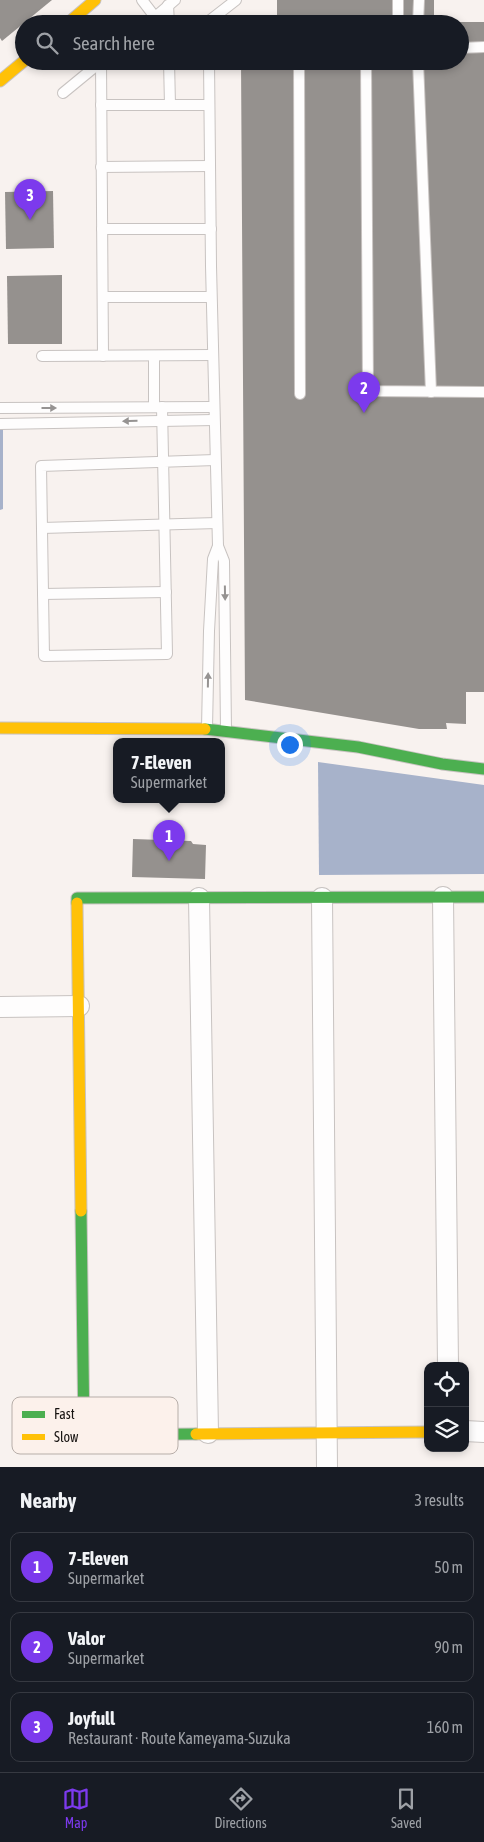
<!DOCTYPE html>
<meta charset="utf-8">
<style>
:root{--surface:#171b24;--page:#242831;--text:#f1f3f6;--muted:#9ea1a6;--line:#363941;--accent:#7c3aed}
body{margin:0;font-family:"Asap Condensed",sans-serif;background:var(--page);color:var(--text)}
.controls{position:absolute;right:15px;bottom:15px;display:grid;overflow:hidden;border-radius:10px;box-shadow:0 2px 8px #0003}
.controls button{width:45px;height:45px;display:grid;place-items:center;padding:0;border:0;border-bottom:1px solid var(--line);background:var(--surface);color:var(--text);font:25px sans-serif}
.you{position:absolute;left:289px;top:744px;width:18px;height:18px;margin:-12px;border:4px solid #fff;border-radius:50%;background:#1a73e8;box-shadow:0 0 0 8px #1a73e833}
.badge{display:grid;place-items:center;width:32px;height:32px;border-radius:50%;background:var(--accent);color:#fff;font-size:16px;font-weight:700}
.pin{position:absolute;translate:-50% -41px;filter:drop-shadow(0 1px 2px #0008)}
.pin::after{content:'';position:absolute;top:26px;width:18px;height:15px;background:inherit;clip-path:polygon(0 0,100% 0,50% 100%)}
.popup{position:absolute;left:113px;top:738px;width:112px;height:65px;box-sizing:border-box;display:grid;place-content:center;border-radius:10px;background:var(--surface);filter:drop-shadow(0 1px 4px #0005);font-size:16px;white-space:nowrap;color:var(--muted)}
.popup b{font-size:19px;color:var(--text)}
.popup::after{content:'';position:absolute;left:50%;top:100%;margin-left:-10px;border:10px solid transparent;border-top-color:var(--surface)}
.list{margin:0;padding:0;list-style:none}
h2{display:flex;justify-content:space-between;align-items:center;height:65px;margin:0;padding:0 20px;font-size:21px}
h2 small{font-size:16px;font-weight:400;color:var(--muted)}
.list li{display:grid;grid-template-columns:32px 1fr auto;gap:15px;align-items:center;box-sizing:border-box;height:70px;margin:0 10px 10px;padding:0 10px;border:1px solid var(--line);border-radius:10px}
.list b{display:block;font-size:19px;white-space:nowrap}
.list p{margin:0;font-size:16px;white-space:nowrap;color:var(--muted)}
.list em{font-size:16px;font-style:normal;color:var(--muted)}
.icon{flex:none;width:28px;height:28px;fill:none;stroke:currentColor;stroke-width:2;stroke-linecap:round;stroke-linejoin:round}
.map{position:relative;flex:none;width:484px;height:1467px;overflow:hidden}
.search{position:absolute;background:var(--surface);box-shadow:0 2px 8px #0003;left:15px;right:15px;top:15px;height:55px;display:flex;align-items:center;gap:12px;box-sizing:border-box;padding:0 18px;border-radius:28px;color:var(--muted);font-size:19px}
.sheet{height:305px;background:var(--surface)}
nav{display:flex;justify-content:space-around;align-items:center;box-sizing:border-box;height:70px;border-top:1px solid var(--line);background:var(--surface);font-size:14px;color:var(--muted)}
nav a{display:grid;justify-items:center;gap:2px}
nav .on{color:var(--accent)}
.map>svg:first-child{display:block}
</style>
<div class="map">
<svg width="484" height="1467" viewBox="0 0 484 1467">
<rect width="100%" height="100%" fill="#f8f2ef"/>
<g fill="#a7b2ca">
<polygon points="0,429 3,429 3,509 0,510"/>
<polygon points="318,762 484,785 484,874 319,875"/>
</g>
<g fill="#95918e">
<polygon points="0,0 52,0 2,41 0,38"/>
<rect x="277" y="0" width="157" height="24"/>
<polygon points="460,22 484,22 484,692 466,692 466,724 446,723 447,729 419,729 245,700 241,61 460,61"/>
<polygon points="53,191 54,248 6,249 5,192"/>
<polygon points="62,275 62,344 8,344 7,276"/>
<polygon points="133,839 191,841 193,844 206,845 205,879 132,877"/>
</g>
<g fill="none" stroke-linecap="round" stroke-linejoin="round">
<g stroke="#c8c3c1" stroke-width="12">
<g id="lane">
<polyline points="142,0 155,17"/>
<polyline points="398,0 398,24"/>
<polyline points="168,5 169,24"/>
<polyline points="147,24 175,0"/>
<polyline points="209,24 209,21 236,0"/>
<polyline points="418,24 419,0"/>
<polyline points="460,48 484,47"/>
<polyline points="169,61 170,105"/>
<polyline points="209,61 211,266 218,546 224,561 226,731"/>
<polyline points="299,61 300,394"/>
<polyline points="366,61 368,391 484,392"/>
<polyline points="418,61 431,392"/>
<polyline points="101,62 103,356"/>
<polyline points="63,93 102,61"/>
<polyline points="101,105 209,105"/>
<polyline points="101,167 210,166"/>
<polyline points="102,229 211,229"/>
<polyline points="103,297 211,297"/>
<polyline points="42,356 213,355"/>
<polyline points="154,356 154,407"/>
<polyline points="162,407 167,654 44,656 41,466 215,460"/>
<polyline points="0,408 214,407"/>
<polyline points="0,424 214,420"/>
<polyline points="42,528 217,523"/>
<polyline points="43,594 166,592"/>
<polyline points="207,728 209,631 213,559 218,546"/>
</g>
</g>
<g stroke="#c8c3c1" stroke-width="22">
<g id="street">
<polyline points="443,897 448,1366"/>
<polyline points="199,898 208,1433"/>
<polyline points="322,898 327,1467"/>
<polyline points="0,1007 79,1006"/>
<polyline points="465,1431 484,1432"/>
</g>
</g>
<g stroke="#c8c3c1" stroke-width="13">
<g id="fast">
<polyline points="205,729 358,747 442,764 484,769"/>
<polyline points="77,903 77,898 484,897"/>
<polyline points="81,1211 84,1435 196,1434"/>
</g>
</g>
<g stroke="#c8c3c1" stroke-width="13">
<g id="slow">
<polyline points="67,24 95,0"/>
<polyline points="0,81 24,61"/>
<polyline points="0,728 205,729"/>
<polyline points="77,903 81,1211"/>
<polyline points="196,1434 428,1432"/>
</g>
</g>
<use href="#lane" stroke="#fefdfd" stroke-width="10"/>
<use href="#street" stroke="#fefdfd" stroke-width="20"/>
<use href="#fast" stroke="#4caf50" stroke-width="11"/>
<use href="#slow" stroke="#ffc107" stroke-width="11"/>
</g>
<defs><path id="oneway-solid" d="M-6-.8H1V-3.2L6.5 0L1 3.2V.8H-6Z" transform="scale(1.25)"/></defs>
<g fill="#969392">
<use href="#oneway-solid" transform="translate(49 408)"/>
<use href="#oneway-solid" transform="translate(130 421) rotate(179)"/>
<use href="#oneway-solid" transform="translate(225 593) rotate(89)"/>
<use href="#oneway-solid" transform="translate(208 680) rotate(-89)"/>
</g>
<rect x="12" y="1397" width="166" height="57" rx="8" fill="#fcf1eb" stroke="#b7aea9" stroke-width="1"/>
<rect x="22" y="1411" width="23" height="7" fill="#4caf50"/>
<rect x="22" y="1434" width="23" height="6" fill="#ffc107"/>
<g font-size="14" fill="#161210">
<text x="54" y="1419">Fast</text>
<text x="54" y="1442">Slow</text>
</g>
</svg>
<div class="controls">
<button><svg class="icon" aria-label="locate" viewBox="0 0 24 24"><circle cx="12" cy="12" r="6"/><path d="M12 2v4M12 18v4M2 12h4M18 12h4"/></svg></button>
<button><svg class="icon" aria-label="layers" viewBox="0 0 24 24"><path d="M12 4l9 5-9 5-9-5zM3 14l9 5 9-5"/></svg></button>
</div>
<div class="you"></div>
<div class="pin badge" style="left:169px;top:861px">1</div>
<div class="popup"><b>7-Eleven</b>Supermarket</div>
<div class="pin badge" style="left:364px;top:413px">2</div>
<div class="pin badge" style="left:30px;top:220px">3</div>
<div class="search"><svg class="icon" aria-label="search" viewBox="0 0 24 24"><circle cx="10" cy="10" r="6"/><path d="M15 15l6 6"/></svg>Search here</div>
</div>
<section class="sheet">
<h2>Nearby<small>3 results</small></h2>
<ul class="list">
<li><span class="badge">1</span><div><b>7-Eleven</b><p>Supermarket</p></div><em>50 m</em></li>
<li><span class="badge">2</span><div><b>Valor</b><p>Supermarket</p></div><em>90 m</em></li>
<li><span class="badge">3</span><div><b>Joyfull</b><p>Restaurant · Route Kameyama-Suzuka</p></div><em>160 m</em></li>
</ul>
</section>
<nav>
<a class="on"><svg class="icon" aria-label="map" viewBox="0 0 24 24"><path d="M3 6l6-2 6 2 6-2v14l-6 2-6-2-6 2zM9 4v14M15 6v14"/></svg>Map</a>
<a><svg class="icon" aria-label="directions" viewBox="0 0 24 24"><path d="M12 3l9 9-9 9-9-9zM9 14v-3h6M13 9l2 2-2 2"/></svg>Directions</a>
<a><svg class="icon" aria-label="saved" viewBox="0 0 24 24"><path d="M7 4h10v16l-5-4-5 4z"/></svg>Saved</a>
</nav>
